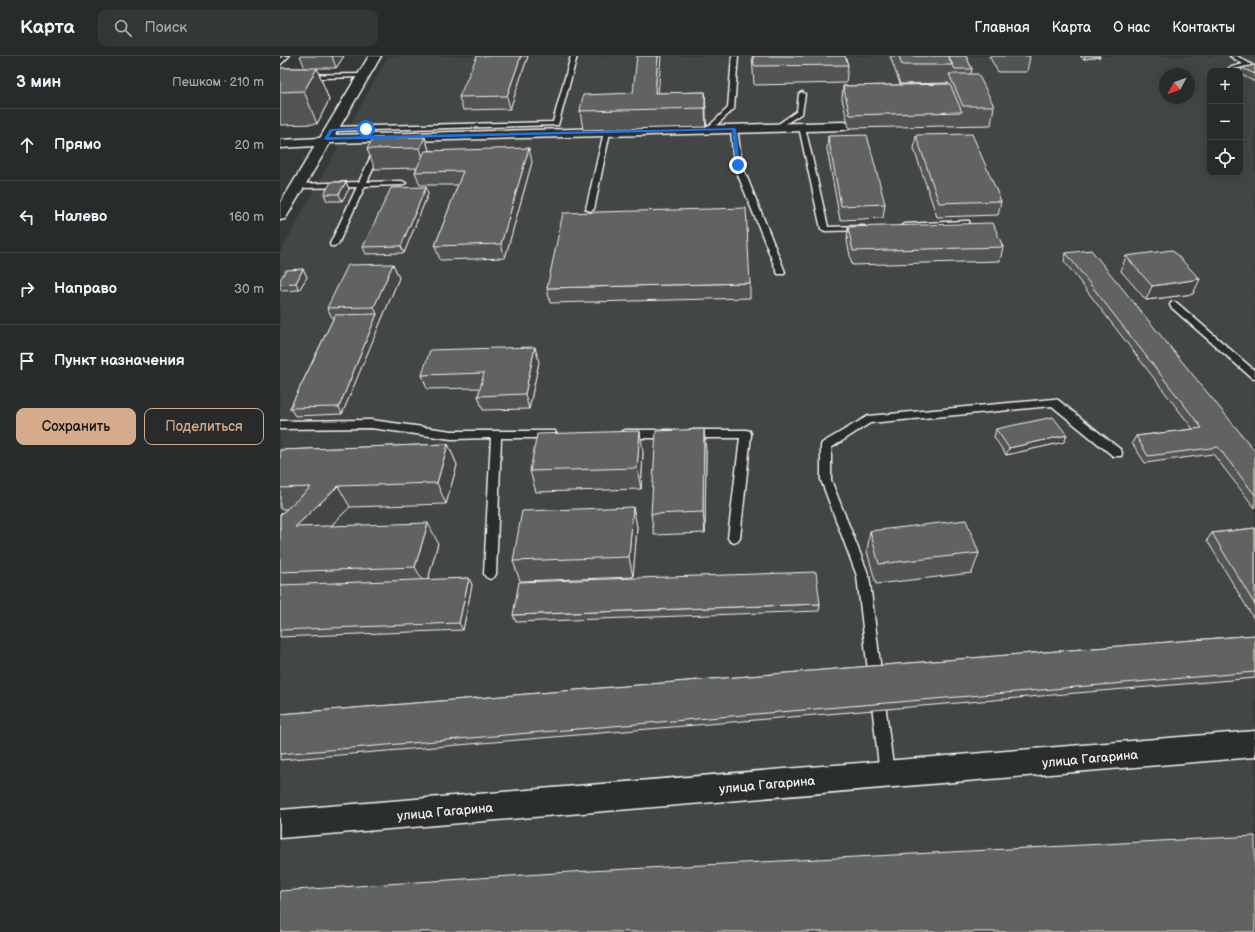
<!DOCTYPE html>
<html lang="ru">
<meta charset="utf-8">
<style>
:root{--surface:#282b2b;--page:#343737;--text:#f1f3f6;--muted:#a5a7a9;--line:#444747;--accent:#d6ab8b}
body{margin:0;font-family:"Balsamiq Sans",sans-serif;background:var(--page);color:var(--text)}
.controls{position:absolute;right:12px;top:12px;display:grid;overflow:hidden;border-radius:8px;box-shadow:0 2px 10px #0003}
.controls button{width:36px;height:36px;display:grid;place-items:center;padding:0;border:0;border-bottom:1px solid var(--line);background:var(--surface);color:var(--text);font:20px sans-serif}
.compass{position:absolute;left:879px;top:12px;width:36px;height:36px;border-radius:50%;background:var(--surface);box-shadow:0 2px 10px #0003;rotate:229deg}
.stop{position:absolute;width:12px;height:12px;margin:-9px;border:3px solid #1a73e8;border-radius:50%;background:#fff}
.stop.end{background:#1a73e8;border-color:#fff;box-shadow:0 1px 4px #0008}
.list{margin:0;padding:0;list-style:none}
h2{display:flex;justify-content:space-between;align-items:center;height:52px;margin:0;padding:0 16px;font-size:17px}
h2 small{font-size:13px;font-weight:400;color:var(--muted)}
.list li{display:grid;grid-template-columns:26px 1fr auto;gap:12px;align-items:center;box-sizing:border-box;height:72px;padding:0 16px;border-top:1px solid var(--line)}
.list b{display:block;font-size:15px;white-space:nowrap}
.list em{font-size:13px;font-style:normal;color:var(--muted)}
.actions{display:flex;gap:8px;padding:12px 16px}
.actions a{flex:1;padding:9px 0;border:1px solid var(--accent);border-radius:8px;text-align:center;font-size:14px;color:var(--accent)}
.actions .main{background:var(--accent);color:#111}
.icon{flex:none;width:22px;height:22px;fill:none;stroke:currentColor;stroke-width:2;stroke-linecap:round;stroke-linejoin:round}
.map{position:relative;flex:none;width:975px;height:876px;overflow:hidden}
header{display:flex;align-items:center;gap:24px;box-sizing:border-box;height:56px;padding:0 20px;background:var(--surface);border-bottom:1px solid var(--line)}
header strong{font-size:19px}
nav{display:flex;gap:22px;margin-inline-start:auto;font-size:14px}
.search{width:280px;height:36px;background:var(--page);display:flex;align-items:center;gap:10px;box-sizing:border-box;padding:0 14px;border-radius:8px;color:var(--muted);font-size:15px}
main{display:flex}
aside{flex:1;background:var(--surface)}
.map>svg:first-child{display:block}
</style>
<header>
<strong>Карта</strong>
<div class="search"><svg class="icon" aria-label="search" viewBox="0 0 24 24"><circle cx="10" cy="10" r="6"/><path d="M15 15l6 6"/></svg>Поиск</div>
<nav><a>Главная</a><a>Карта</a><a>О нас</a><a>Контакты</a></nav>
</header>
<main>
<aside>
<h2>3 мин<small>Пешком · 210 m</small></h2>
<ul class="list">
<li><svg class="icon" aria-label="ahead" viewBox="0 0 24 24"><path d="M12 20V5M6 11l6-6 6 6"/></svg><div><b>Прямо</b></div><em>20 m</em></li>
<li><svg class="icon" aria-label="left" viewBox="0 0 24 24"><path d="M17 20v-9H6M10 6l-5 5 5 5"/></svg><div><b>Налево</b></div><em>160 m</em></li>
<li><svg class="icon" aria-label="right" viewBox="0 0 24 24"><path d="M7 20v-9h11M14 6l5 5-5 5"/></svg><div><b>Направо</b></div><em>30 m</em></li>
<li><svg class="icon" aria-label="arrive" viewBox="0 0 24 24"><path d="M6 21V4h12l-3 4 3 4H6"/></svg><div><b>Пункт назначения</b></div></li>
</ul>
<div class="actions"><a class="main">Сохранить</a><a>Поделиться</a></div>
</aside>
<div class="map">
<svg width="975" height="876" viewBox="0 0 975 876">
<rect width="100%" height="100%" fill="#363939"/>
<filter id="ink" filterUnits="userSpaceOnUse"><feTurbulence type="fractalNoise" baseFrequency=".025" numOctaves="2"/><feDisplacementMap in="SourceGraphic" scale="8" xChannelSelector="R" yChannelSelector="G"/><feConvolveMatrix kernelMatrix="1 2 1 2 8 2 1 2 1" color-interpolation-filters="sRGB"/></filter>
<g filter="url(#ink)">
<path fill="#434645" fill-rule="evenodd" d="M108 0H975V876H0V197ZM930 15H960V117H930ZM885 18H909V42H885Z"/>
<g fill="none" stroke-linecap="round" stroke-linejoin="round">
<g stroke="#f4f1e8" stroke-width="3">
<g id="lane">
<polygon points="3,0 9,0 0,9 0,3"/>
<polygon points="291,0 297,0 278,69 51,75 48,73 51,71 273,66"/>
<polygon points="452,0 458,0 454,53 431,74 427,74 427,72 448,52"/>
<polygon points="950,0 957,0 972,9 949,14 949,12 963,8"/>
<polygon points="85,18 85,20 83,21 0,23 0,19"/>
<polygon points="522,36 525,38 522,57 498,73 494,73 494,71 517,55 519,38"/>
<polygon points="522,69 525,71 548,171 584,170 588,172 587,174 545,175 541,173 519,71"/>
<polygon points="454,71 457,73 462,109 505,216 504,218 498,218 497,216 454,109 451,73"/>
<polygon points="327,74 330,76 314,153 310,155 306,153 324,76"/>
<polygon points="93,96 102,96 106,98 99,100 87,126 122,125 126,127 122,129 85,130 58,188 54,190 51,190 50,188 77,131 18,132 14,130 18,128 79,126"/>
<polygon points="686,165 689,165 689,169 625,172 621,170 625,168"/>
<polygon points="894,246 897,247 975,315 975,323 972,322 891,251 890,249 891,247"/>
<polygon points="774,343 778,344 841,394 842,397 841,400 833,400 772,350 590,367 551,392 551,424 589,520 614,718 612,723 607,725 602,723 600,718 577,520 541,424 541,390 542,387 588,360"/>
<polygon points="91,364 172,375 275,375 276,378 275,381 271,382 221,382 216,518 214,521 210,523 206,521 204,518 211,382 172,383 91,372 0,373 0,365"/>
<polygon points="346,374 391,374 395,375 396,378 395,381 391,382 346,382 342,381 341,378 342,375"/>
<polygon points="410,374 466,374 470,375 471,378 460,482 458,485 454,487 450,485 448,482 460,382 410,382 406,381 405,378 406,375"/>
</g>
</g>
<g stroke="#f4f1e8" stroke-width="3">
<g id="street">
<polygon points="89,0 101,0 55,79 563,66 568,67 570,70 568,73 563,74 50,87 7,160 5,163 0,164 0,148 35,90 0,92 0,84 40,82"/>
<polygon points="975,675 975,701 0,782 0,754"/>
</g>
</g>
<use href="#lane" fill="#2a2d2e" fill-rule="evenodd"/>
<use href="#street" fill="#2a2d2e" fill-rule="evenodd"/>
</g>
<g fill="#535554" stroke="#f4f1e8">
<polygon points="20,0 64,0 56,12 37,12 49,44 37,68 0,69 0,12 25,12"/>
<polygon points="248,0 230,53 183,54 179,41"/>
<polygon points="472,0 565,0 568,9 566,27 474,29"/>
<polygon points="610,0 686,0 692,13 691,18 714,50 711,69 569,72 562,43 563,30 668,28 668,27 620,28"/>
<polygon points="709,0 750,0 747,16 718,16"/>
<polygon points="800,0 820,0 820,1 804,3"/>
<polygon points="975,9 975,26 960,18 962,12"/>
<polygon points="425,36 426,71 303,74 300,55 379,37"/>
<polygon points="636,79 721,145 718,159 657,161 634,93"/>
<polygon points="548,80 605,148 603,162 560,164 547,93"/>
<polygon points="145,81 149,94 252,106 225,202 160,204 155,190 178,129 140,129 135,116 137,112 95,113 87,93"/>
<polygon points="66,126 69,133 62,145 47,145 44,138"/>
<polygon points="148,138 124,197 86,198 83,191"/>
<polygon points="568,171 723,191 720,205 572,209 567,185"/>
<polygon points="786,197 975,395 975,452 933,398 865,407 852,387 856,380 913,373 784,205"/>
<polygon points="846,200 913,238 866,244 841,215"/>
<polygon points="113,208 119,222 62,358 15,360 10,352 53,263 47,252"/>
<polygon points="23,213 27,221 19,234 2,235 0,232 0,224"/>
<polygon points="470,227 470,242 270,247 267,232"/>
<polygon points="259,306 249,353 203,354 198,340 201,332 147,333 142,319"/>
<polygon points="716,373 784,386 726,399 714,381"/>
<polygon points="168,388 177,409 166,448 70,451 51,470 158,487 148,524 189,522 192,529 183,574 0,581 0,459 7,453 0,453 0,394"/>
<polygon points="426,394 425,477 374,479 371,458"/>
<polygon points="363,396 361,433 256,436 250,415"/>
<polygon points="353,451 357,471 353,521 240,525 233,505"/>
<polygon points="975,472 975,565 927,484 932,477"/>
<polygon points="590,475 699,497 692,517 596,528 587,495"/>
<polygon points="540,548 539,555 236,566 233,559"/>
<polygon points="975,579 975,622 0,704 0,658"/>
</g>
<g fill="#444545" stroke="#f4f1e8">
<polygon points="52,0 64,0 56,12"/>
<polygon points="241,0 248,0 230,53 227,40"/>
<polygon points="378,0 381,0 377,53 375,37"/>
<polygon points="805,0 820,0 820,1 804,3"/>
<polygon points="37,12 49,44 37,68 24,35"/>
<polygon points="425,36 426,55 426,71 425,52"/>
<polygon points="145,81 151,101 146,112 140,92"/>
<polygon points="249,92 252,106 225,202 221,188"/>
<polygon points="66,126 69,133 62,145 59,138"/>
<polygon points="146,131 148,138 124,197 121,190"/>
<polygon points="113,208 119,222 62,358 59,351 97,258 94,251"/>
<polygon points="23,213 27,221 19,234 16,227"/>
<polygon points="920,223 913,238 866,244 872,230"/>
<polygon points="255,291 259,306 249,353 245,338"/>
<polygon points="424,373 426,394 425,477 423,456"/>
<polygon points="360,375 363,396 361,433 357,412"/>
<polygon points="787,379 784,386 726,399 729,392"/>
<polygon points="168,388 177,409 166,448 157,427"/>
<polygon points="58,430 70,451 29,491 15,471"/>
<polygon points="353,451 357,471 353,521 349,501"/>
<polygon points="148,467 158,487 146,531 135,511"/>
<polygon points="189,522 192,529 183,574 179,567"/>
</g>
<g fill="#616362" stroke="#f4f1e8">
<polygon points="197,0 241,0 227,40 179,41"/>
<polygon points="357,0 378,0 375,37 425,36 425,52 300,55 303,39 353,37"/>
<polygon points="473,0 565,0 568,9 474,10"/>
<polygon points="619,0 668,0 672,9 622,9"/>
<polygon points="668,0 686,0 692,13 675,13"/>
<polygon points="975,9 975,18 962,12"/>
<polygon points="0,12 37,12 24,35 0,36"/>
<polygon points="669,18 698,18 714,50 683,50"/>
<polygon points="670,28 682,56 570,59 563,30"/>
<polygon points="692,78 721,145 659,147 636,79"/>
<polygon points="587,79 605,148 561,150 548,80"/>
<polygon points="145,81 140,92 87,93 93,82"/>
<polygon points="249,92 221,188 155,190 183,115 135,116 145,95"/>
<polygon points="51,126 66,126 59,138 44,138"/>
<polygon points="146,131 121,190 83,191 111,132"/>
<polygon points="466,152 470,227 267,232 283,157"/>
<polygon points="713,167 723,191 573,195 568,171"/>
<polygon points="811,194 975,395 975,439 938,391 868,400 856,380 922,372 786,197"/>
<polygon points="892,194 920,223 872,230 846,200"/>
<polygon points="113,208 94,251 47,252 68,209"/>
<polygon points="23,213 16,227 0,228 0,224 6,214"/>
<polygon points="97,258 59,351 10,352 55,259"/>
<polygon points="255,291 245,338 198,340 204,317 142,319 150,294"/>
<polygon points="773,361 787,379 729,392 716,373"/>
<polygon points="424,373 423,456 371,458 376,375"/>
<polygon points="360,375 357,412 250,415 257,378"/>
<polygon points="168,388 157,427 58,430 15,471 148,467 135,511 0,516 0,459 31,431 0,432 0,394"/>
<polygon points="353,451 349,501 233,505 242,455"/>
<polygon points="686,464 699,497 599,508 590,475"/>
<polygon points="975,472 975,549 932,477"/>
<polygon points="536,516 540,548 233,559 239,526"/>
<polygon points="189,522 179,567 0,574 0,529"/>
<polygon points="975,579 975,616 0,698 0,658"/>
<polygon points="975,780 975,876 0,876 0,835 291,816"/>
</g>
</g>
<polygon fill="#1a73e8" points="86,71 87,73 53,75 49,81 454,72 456,73 460,109 458,110 456,109 452,74 46,84 44,83 50,73"/>
<g text-anchor="middle" stroke-width="4" stroke-linejoin="round" paint-order="stroke">
<g font-size="13" fill="#f4f1e8" stroke="#2a2d2e">
<text transform="translate(810 702) rotate(-5)" y="5">улица Гагарина</text>
<text transform="translate(487 728) rotate(-5)" y="5">улица Гагарина</text>
<text transform="translate(165 755) rotate(-5)" y="5">улица Гагарина</text>
</g>
</g>
</svg>
<div class="controls">
<button>+</button>
<button>−</button>
<button><svg class="icon" aria-label="locate" viewBox="0 0 24 24"><circle cx="12" cy="12" r="6"/><path d="M12 2v4M12 18v4M2 12h4M18 12h4"/></svg></button>
</div>
<svg class="compass" viewBox="-18 -18 36 36"><path d="M0-13l5 13h-10z" fill="#e53935"/><path d="M0 13l5-13h-10z" fill="#a5a7a9"/></svg>
<div class="stop" style="left:86px;top:73px"></div>
<div class="stop end" style="left:458px;top:109px"></div>
</div>
</main>
